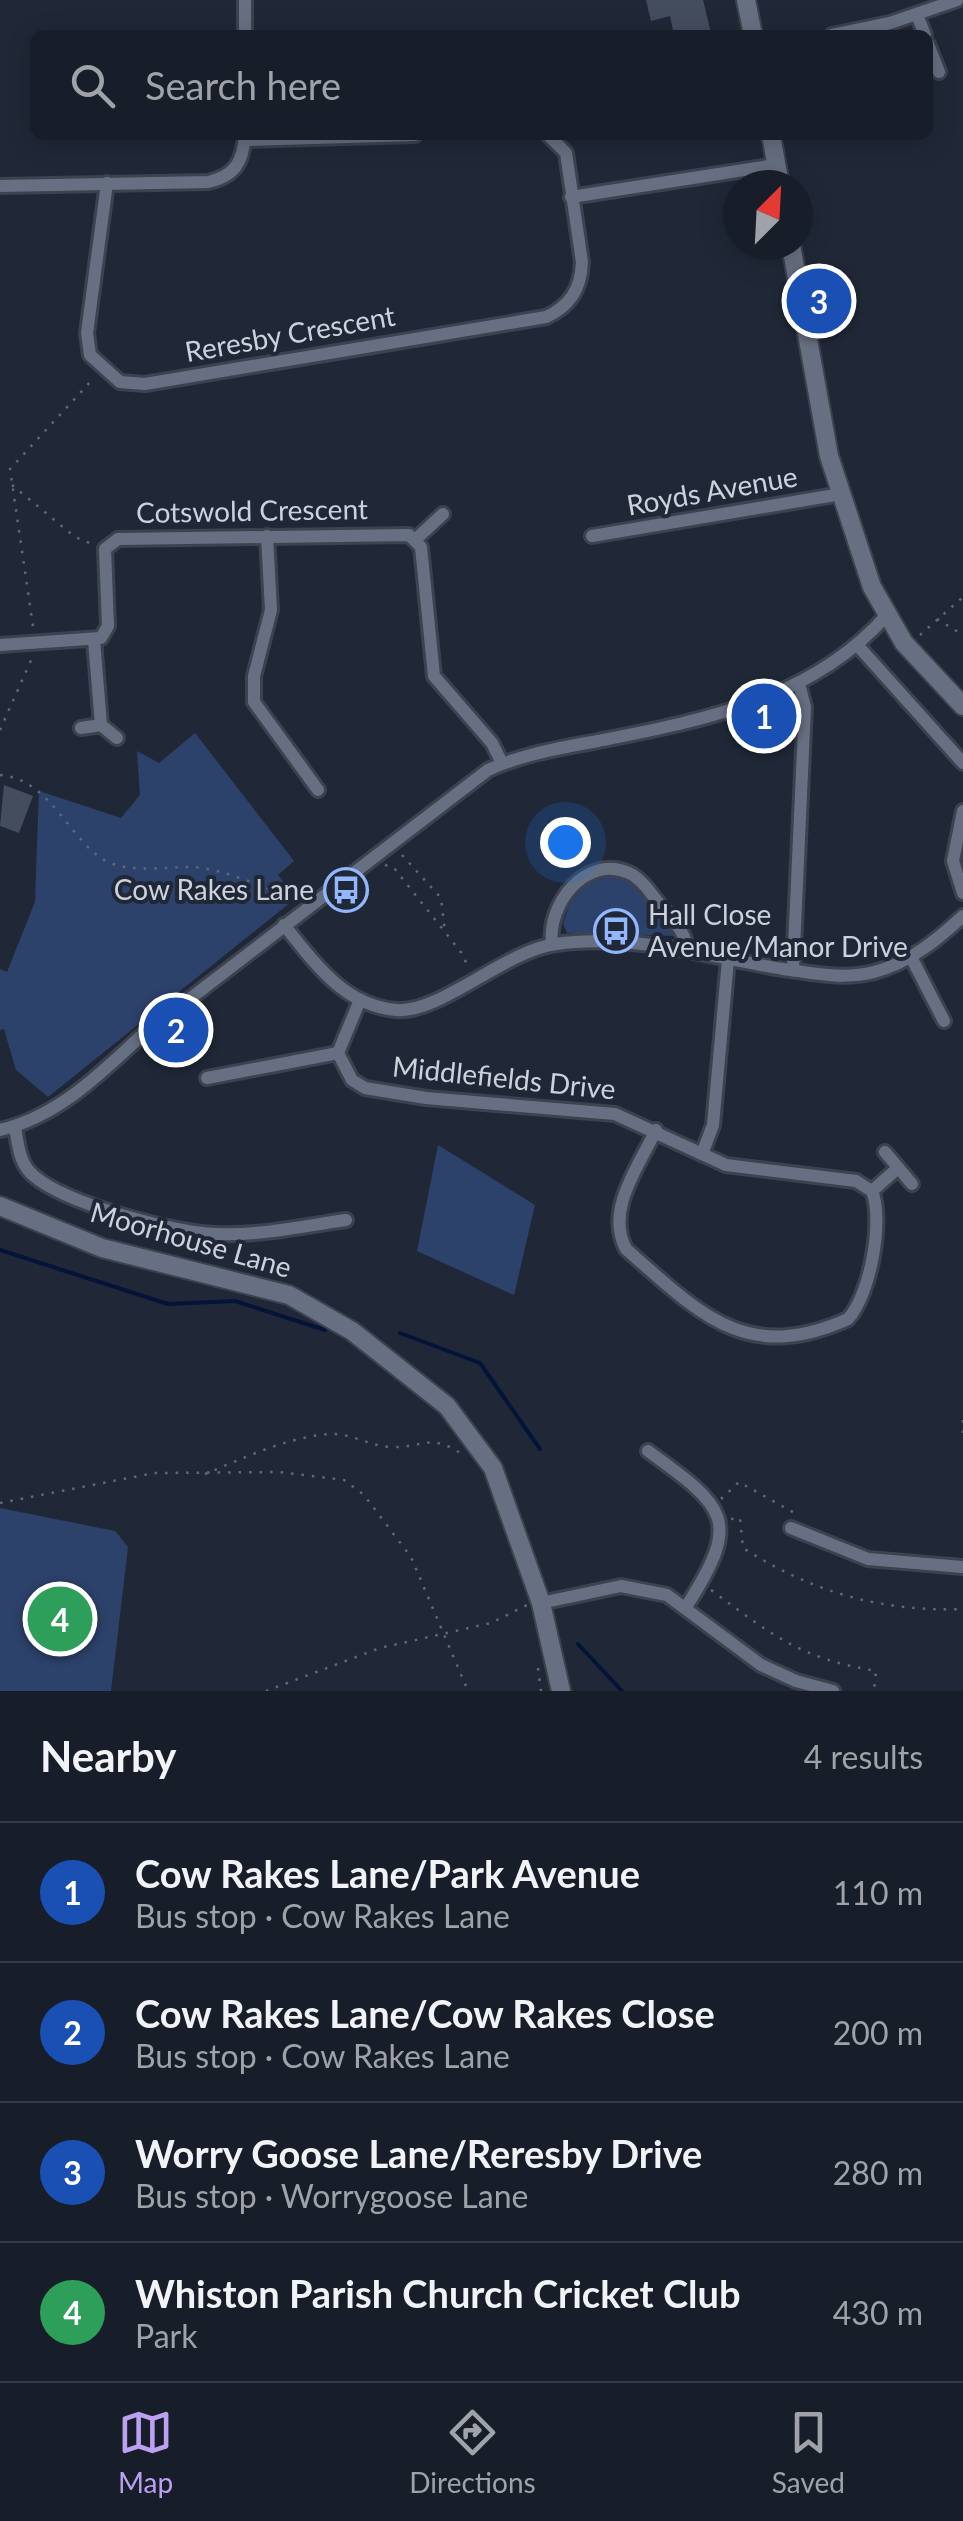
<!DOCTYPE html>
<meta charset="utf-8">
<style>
:root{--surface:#181e29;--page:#212731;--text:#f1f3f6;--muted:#9fa2a8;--line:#363c46;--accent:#bca0f2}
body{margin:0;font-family:Lato,sans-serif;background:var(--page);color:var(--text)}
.compass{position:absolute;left:723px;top:170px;width:90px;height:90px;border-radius:50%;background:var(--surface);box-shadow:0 5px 25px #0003;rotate:24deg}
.you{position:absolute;left:565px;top:842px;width:35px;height:35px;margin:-25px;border:8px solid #fff;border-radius:50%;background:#1a73e8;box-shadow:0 0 0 15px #1a73e833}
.badge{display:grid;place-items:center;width:65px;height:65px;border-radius:50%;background:var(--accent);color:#fff;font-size:32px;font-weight:700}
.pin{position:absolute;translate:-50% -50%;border:5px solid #fff;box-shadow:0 2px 10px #0006}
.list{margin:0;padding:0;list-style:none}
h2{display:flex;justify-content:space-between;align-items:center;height:130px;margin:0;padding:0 40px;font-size:42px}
h2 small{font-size:32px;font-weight:400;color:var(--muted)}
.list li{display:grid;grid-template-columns:65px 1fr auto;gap:30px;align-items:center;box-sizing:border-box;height:140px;padding:0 40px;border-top:2px solid var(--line)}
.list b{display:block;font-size:38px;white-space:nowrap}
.list p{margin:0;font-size:32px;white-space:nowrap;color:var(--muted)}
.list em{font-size:32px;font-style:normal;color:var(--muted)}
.icon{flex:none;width:55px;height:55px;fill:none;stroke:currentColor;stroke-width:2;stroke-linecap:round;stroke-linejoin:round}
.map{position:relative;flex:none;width:963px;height:1691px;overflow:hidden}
.search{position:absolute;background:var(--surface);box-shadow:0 5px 25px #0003;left:30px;right:30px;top:30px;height:110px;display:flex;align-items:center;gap:25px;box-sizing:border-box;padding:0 35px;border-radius:15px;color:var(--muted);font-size:38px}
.sheet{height:690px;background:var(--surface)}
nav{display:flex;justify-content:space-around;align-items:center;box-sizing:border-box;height:140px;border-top:2px solid var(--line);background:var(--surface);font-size:28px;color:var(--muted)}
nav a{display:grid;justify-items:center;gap:5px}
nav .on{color:var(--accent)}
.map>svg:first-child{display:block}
</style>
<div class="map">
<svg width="963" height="1691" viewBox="0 0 963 1691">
<rect width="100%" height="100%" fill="#202837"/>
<g fill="#2d426b">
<polygon points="195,733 294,861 278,875 296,898 48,1097 16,1070 4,1029 0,1030 0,969 7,972 35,902 39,791 121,818 140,795 137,751 159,763"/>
<path d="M603 875C639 876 657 911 679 936L567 933 563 924C571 899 576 884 603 875Z"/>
<polygon points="438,1145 535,1205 514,1295 417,1251"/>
<polygon points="0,1508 115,1531 128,1547 111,1691 0,1691"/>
</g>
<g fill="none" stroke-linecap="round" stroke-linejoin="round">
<g stroke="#041439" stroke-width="4">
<polyline points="0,1250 168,1304 235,1301 325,1330"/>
<polyline points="400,1333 480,1363 540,1449"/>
<polyline points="578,1644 622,1691"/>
</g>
</g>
<g fill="#444d5e">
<polygon points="646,0 703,0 711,33 674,35 670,16 651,21"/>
<polygon points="4,785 33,796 19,833 0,826"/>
</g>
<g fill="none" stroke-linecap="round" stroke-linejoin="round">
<g stroke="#3c424f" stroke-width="18">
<g id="street">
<polyline points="245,0 245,35"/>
<polyline points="917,15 925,35"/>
<polyline points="832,35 890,23 957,0"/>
<polyline points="928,44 939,72"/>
<polyline points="245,140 415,135"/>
<path d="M107 183 87 333 90 355 120 382 145 384 546 317C570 306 581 289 582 262L566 153 548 135"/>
<path d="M0 186 208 182C235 176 243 162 245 135"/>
<polyline points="571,197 776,165"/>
<polyline points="267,536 271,610 254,676 254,702 318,790"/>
<polyline points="592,536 841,494"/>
<polyline points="416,539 443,514"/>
<polyline points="94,640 101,725"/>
<polyline points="0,645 101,638 108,626 105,549 118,539 409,535 421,547 434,676 492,743 502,763"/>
<polyline points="859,647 963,763"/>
<polyline points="81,728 101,725 117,738"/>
<polyline points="963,811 953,861 963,893"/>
<path d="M284 925C315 963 343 1005 396 1010 440 1014 504 951 556 944 630 933 710 957 783 969 813 973 843 980 874 972 909 963 937 940 963 916"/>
<path d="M552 944C547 904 586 854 629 873 644 880 655 900 666 912 677 925 687 935 687 952"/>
<polyline points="911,957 944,1021"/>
<polyline points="793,970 805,707 799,684"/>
<polyline points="360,1000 338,1053 352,1080 365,1088 426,1098 615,1114 726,1165 856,1181 872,1191 898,1168"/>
<polyline points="207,1078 338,1053"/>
<path d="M15 1127C18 1144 19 1164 34 1176 65 1203 174 1233 216 1234 259 1236 304 1226 346 1220"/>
<path d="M0 1130C57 1117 99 1075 140 1037L488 770C523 754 560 748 598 741 704 720 811 700 886 616"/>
<path d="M656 1130C639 1166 605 1210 626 1249 699 1313 746 1365 848 1319 870 1295 884 1221 872 1191"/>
<polyline points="885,1152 912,1184"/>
<polyline points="702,1154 713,1125 728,960"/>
<path d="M648 1451C727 1508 742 1520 686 1607"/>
<polyline points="791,1528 868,1559 963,1567"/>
<polyline points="541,1603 621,1586 667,1595 761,1665 796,1681 833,1691"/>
</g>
</g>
<g stroke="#3c424f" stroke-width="22">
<g id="secondary">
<polyline points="746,0 753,35"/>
<polyline points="771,135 780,185"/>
<polyline points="791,245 829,456 872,587 904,643 963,706"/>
<polyline points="0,1206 102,1248 289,1295 352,1331 447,1406 493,1468 541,1603 561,1691"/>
</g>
</g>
<g stroke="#626876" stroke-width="2.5" stroke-dasharray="2.5 8" stroke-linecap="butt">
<polyline points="12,485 75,537 94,545"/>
<polyline points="937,619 963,635"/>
<polyline points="33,626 10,469 93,379"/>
<polyline points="920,635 963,597"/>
<polyline points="0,730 32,658"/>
<path d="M0 775C51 779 69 841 106 861 130 873 165 867 190 867 224 868 263 888 294 898"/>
<polyline points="402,855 441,898 445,932"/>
<polyline points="385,865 394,868 464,956 468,970"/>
<polyline points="963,1420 963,1434"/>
<path d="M205 1474C244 1458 287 1437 330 1434 351 1433 370 1446 390 1447 424 1448 430 1432 463 1455"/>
<polyline points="721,1499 739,1482 798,1515"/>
<polyline points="0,1503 154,1473 279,1472 344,1480 364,1495 411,1557 468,1691"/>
<path d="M731 1519 740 1518 743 1548C812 1592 881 1612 963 1609"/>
<path d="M711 1590C772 1635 799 1658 876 1671L874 1691"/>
<polyline points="538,1668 541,1691"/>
<polyline points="266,1691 380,1648 491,1623 527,1605"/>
</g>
<use href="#street" stroke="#677082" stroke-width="12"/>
<use href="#secondary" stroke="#677082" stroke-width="18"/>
</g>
<defs>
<g id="bus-ring" transform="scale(2.25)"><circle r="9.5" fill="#202837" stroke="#93b7fd" stroke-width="1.5"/><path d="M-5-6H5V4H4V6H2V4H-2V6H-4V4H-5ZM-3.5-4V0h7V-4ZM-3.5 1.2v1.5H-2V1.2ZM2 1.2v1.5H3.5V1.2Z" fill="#93b7fd"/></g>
</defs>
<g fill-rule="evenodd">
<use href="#bus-ring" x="346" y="890"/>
<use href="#bus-ring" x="616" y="931"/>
</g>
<g text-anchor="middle" stroke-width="8" stroke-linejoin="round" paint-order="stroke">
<g font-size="28" fill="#ccd1db" stroke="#202837">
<text transform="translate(290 334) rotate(-10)" y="10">Reresby Crescent</text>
<text transform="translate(712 491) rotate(-10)" y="10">Royds Avenue</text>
<text transform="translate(252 511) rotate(-1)" y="10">Cotswold Crescent</text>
<text transform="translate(504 1078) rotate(6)" y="10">Middlefields Drive</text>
<text transform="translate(191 1240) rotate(16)" y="10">Moorhouse Lane</text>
</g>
<g font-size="28" fill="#ccd1db" stroke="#202837" text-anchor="end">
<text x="314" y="900">Cow Rakes Lane</text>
<text x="648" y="925" text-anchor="start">Hall Close<tspan x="648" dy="32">Avenue/Manor Drive</tspan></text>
</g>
</g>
</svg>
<svg class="compass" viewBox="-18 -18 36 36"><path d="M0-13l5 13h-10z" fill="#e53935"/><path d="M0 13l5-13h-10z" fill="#9fa2a8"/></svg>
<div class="you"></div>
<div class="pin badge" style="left:764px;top:716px;background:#1a4fb4">1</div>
<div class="pin badge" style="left:176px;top:1030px;background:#1a4fb4">2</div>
<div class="pin badge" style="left:819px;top:301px;background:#1a4fb4">3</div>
<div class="pin badge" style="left:60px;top:1619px;background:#2e9e5b">4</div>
<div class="search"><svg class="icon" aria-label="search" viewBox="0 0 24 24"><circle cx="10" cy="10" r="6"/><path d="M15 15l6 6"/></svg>Search here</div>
</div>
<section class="sheet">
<h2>Nearby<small>4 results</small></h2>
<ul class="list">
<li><span class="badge" style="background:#1a4fb4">1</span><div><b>Cow Rakes Lane/Park Avenue</b><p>Bus stop · Cow Rakes Lane</p></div><em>110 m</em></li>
<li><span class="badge" style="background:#1a4fb4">2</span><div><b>Cow Rakes Lane/Cow Rakes Close</b><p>Bus stop · Cow Rakes Lane</p></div><em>200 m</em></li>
<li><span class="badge" style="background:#1a4fb4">3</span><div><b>Worry Goose Lane/Reresby Drive</b><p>Bus stop · Worrygoose Lane</p></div><em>280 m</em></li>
<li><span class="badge" style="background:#2e9e5b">4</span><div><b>Whiston Parish Church Cricket Club</b><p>Park</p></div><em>430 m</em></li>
</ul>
</section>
<nav>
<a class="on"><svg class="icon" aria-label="map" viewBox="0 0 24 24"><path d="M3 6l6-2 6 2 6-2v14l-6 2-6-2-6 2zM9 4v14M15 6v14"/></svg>Map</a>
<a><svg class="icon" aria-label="directions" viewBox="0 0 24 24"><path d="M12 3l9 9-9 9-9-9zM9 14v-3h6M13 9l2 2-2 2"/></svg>Directions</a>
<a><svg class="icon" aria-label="saved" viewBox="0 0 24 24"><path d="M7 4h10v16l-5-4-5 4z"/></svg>Saved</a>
</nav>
